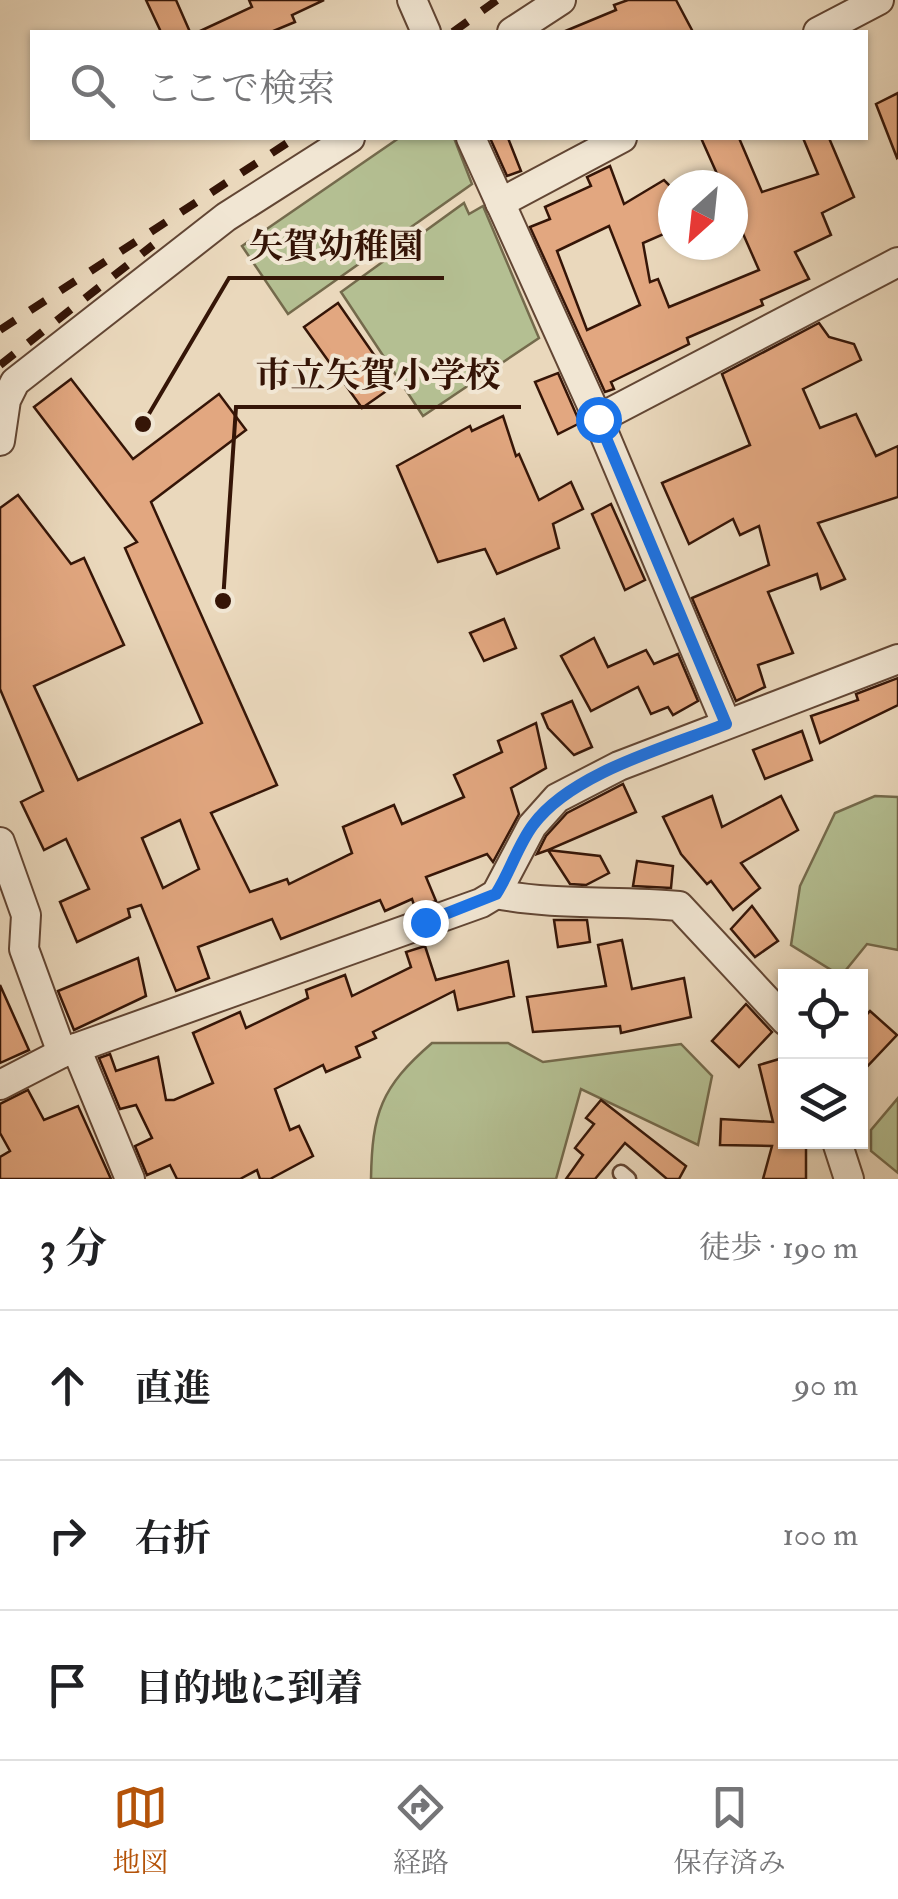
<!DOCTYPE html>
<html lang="ja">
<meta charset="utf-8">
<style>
:root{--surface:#fff;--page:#f6f6f6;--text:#202124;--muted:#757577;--line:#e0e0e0;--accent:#b45309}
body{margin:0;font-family:"IM FELL Double Pica","Noto Serif JP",serif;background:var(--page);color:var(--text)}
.controls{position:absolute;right:30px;bottom:30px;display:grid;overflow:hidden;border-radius:0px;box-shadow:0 2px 8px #0004}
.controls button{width:90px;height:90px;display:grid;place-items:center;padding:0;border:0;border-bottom:2px solid var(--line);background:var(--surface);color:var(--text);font:50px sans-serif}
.compass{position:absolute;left:658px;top:170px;width:90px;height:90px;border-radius:50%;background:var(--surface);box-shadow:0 2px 8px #0004;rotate:207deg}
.stop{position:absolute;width:30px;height:30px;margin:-22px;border:8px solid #1a73e8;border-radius:50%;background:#fff}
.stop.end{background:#1a73e8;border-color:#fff;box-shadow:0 2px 10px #0008}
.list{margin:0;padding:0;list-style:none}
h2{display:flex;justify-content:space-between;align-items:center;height:130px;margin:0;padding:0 40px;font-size:42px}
h2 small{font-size:32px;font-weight:400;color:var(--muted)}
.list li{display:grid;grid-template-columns:65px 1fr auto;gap:30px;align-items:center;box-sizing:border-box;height:150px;padding:0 40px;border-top:2px solid var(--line)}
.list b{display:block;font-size:38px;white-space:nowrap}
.list em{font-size:32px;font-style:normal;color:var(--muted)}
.icon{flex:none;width:55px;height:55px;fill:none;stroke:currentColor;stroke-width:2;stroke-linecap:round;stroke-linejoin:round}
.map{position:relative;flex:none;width:898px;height:1179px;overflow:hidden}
.search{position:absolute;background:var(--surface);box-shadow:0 2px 8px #0004;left:30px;right:30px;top:30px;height:110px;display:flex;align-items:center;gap:25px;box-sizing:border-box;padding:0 35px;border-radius:0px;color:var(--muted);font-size:38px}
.sheet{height:580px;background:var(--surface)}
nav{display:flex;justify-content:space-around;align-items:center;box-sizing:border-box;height:140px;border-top:2px solid var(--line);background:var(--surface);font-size:28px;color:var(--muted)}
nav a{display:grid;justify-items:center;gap:5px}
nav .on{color:var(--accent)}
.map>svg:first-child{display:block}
</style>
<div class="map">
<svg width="898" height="1179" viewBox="0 0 898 1179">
<rect width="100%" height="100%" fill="#ead8bc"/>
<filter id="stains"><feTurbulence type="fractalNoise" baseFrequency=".002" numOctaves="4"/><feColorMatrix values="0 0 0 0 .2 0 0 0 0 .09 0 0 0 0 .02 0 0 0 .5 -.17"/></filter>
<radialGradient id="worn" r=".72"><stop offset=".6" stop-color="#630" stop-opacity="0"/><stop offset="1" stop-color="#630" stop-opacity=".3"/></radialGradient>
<g fill="#b4bf92" stroke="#746a4c" stroke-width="2.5">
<polygon points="399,138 454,138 472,184 288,314 242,246"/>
<polygon points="464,203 469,214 483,206 539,338 423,416 341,292"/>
<polygon points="875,796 898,797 898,950 867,944 841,976 791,945 800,886 835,813"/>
<path d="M432 1043H508L543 1062 681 1044 712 1076 698 1145 581 1089 556 1179H371C372 1113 381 1087 432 1043Z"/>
<polygon points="898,1098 898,1173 871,1151 871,1130"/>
</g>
<g fill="#e2a780" stroke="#351507" stroke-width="2.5" fill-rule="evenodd">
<polygon points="146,0 176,0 190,32 161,32"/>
<polygon points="249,0 324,0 292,15 295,22 271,32 198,32 252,7"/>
<polygon points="628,0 676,0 693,32 563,32 616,10 614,5"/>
<polygon points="898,93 898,157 897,158 876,104"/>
<polygon points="490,138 508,138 521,171 507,176"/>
<path d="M701 138H739L762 192 818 174 803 138H829L854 197 822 213 831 235 795 252 809 279 761 300 763 305 687 338 689 344 611 382 614 389 605 392 530 227 550 219 545 207 591 186 587 177 610 166 624 204 664 180 673 189V230L643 243 650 282 658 279 669 307 759 270 733 211V185H722ZM609 226 640 305 587 330 557 251Z"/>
<polygon points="338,303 395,385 362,408 304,327"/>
<polygon points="819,323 829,337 854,344 861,360 803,389 820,428 856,414 876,456 898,446 898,497 818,523 845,579 821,589 817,574 768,592 793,653 758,665 765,687 736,701 692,598 769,565 759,526 740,535 733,519 689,544 662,483 750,445 722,374"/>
<polygon points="558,373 580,423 558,434 535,382"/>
<path d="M71 379 133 459 219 394 246 430 151 502 277 785 211 813 250 892 287 879 289 884 352 853 343 827 394 805 402 824 464 797 454 775 502 752 498 741 536 723 546 768 511 788 519 814 493 862 487 854 426 877 436 901 415 908 412 899 385 911 380 900 281 939 272 919 198 947 209 978 176 991 141 905 128 909 130 917 77 942 60 902 89 889 66 839 44 850 21 802 43 791 0 689V508L18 495 71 564 84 558 124 645 34 686 78 780 202 723 125 548 137 542 34 407ZM180 820 199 869 163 888 142 838Z"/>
<polygon points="503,416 516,456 519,454 539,500 571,482 583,509 553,524 559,548 497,574 485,549 438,562 397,466 470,426 472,431"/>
<polygon points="611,504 645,580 625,590 592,514"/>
<polygon points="504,619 516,648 484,661 470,633"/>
<polygon points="594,638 608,667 646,650 654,664 678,654 698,701 673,715 668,707 651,714 638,687 591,711 561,656"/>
<polygon points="898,678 898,705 820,743 811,716 858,700 856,694"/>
<polygon points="572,701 592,747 574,755 548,728 542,714"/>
<polygon points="802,731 812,760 765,779 753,750"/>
<polygon points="623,784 636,812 548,850 600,856 609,873 586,885 570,884 548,850 537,854 546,836 567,813"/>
<polygon points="712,796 722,827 781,796 798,830 741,863 760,888 733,910 711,881 707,884 681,854 663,817"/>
<polygon points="637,861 673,866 671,888 633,886"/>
<polygon points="752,906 778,941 755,957 731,929"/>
<polygon points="554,920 587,920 590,942 558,947"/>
<polygon points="622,940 632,989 684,978 691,1017 621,1033 620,1026 533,1032 527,997 606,986 598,945"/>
<polygon points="425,946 436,980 508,961 514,996 458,1010 454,991 373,1032 376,1038 356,1047 360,1057 326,1072 323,1065 275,1089 290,1130 299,1126 313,1156 270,1179 260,1179 257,1170 240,1179 177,1179 170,1165 147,1175 135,1146 152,1138 136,1105 120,1109 99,1058 110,1054 116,1071 158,1057 166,1100 174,1100 213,1083 193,1033 240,1012 246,1028 308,998 306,990 345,975 352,996 411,967 406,952"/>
<polygon points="138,958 146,996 74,1030 58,991"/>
<polygon points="0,985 29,1050 0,1063"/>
<polygon points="746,1004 772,1032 739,1067 712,1041"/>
<polygon points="870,1011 897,1035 860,1074 860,1022"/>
<polygon points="786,1057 786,1142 806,1142 806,1179 763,1179 772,1146 720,1145 721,1119 773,1122 759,1065"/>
<polygon points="28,1090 44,1120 78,1106 111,1179 0,1179 0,1157 10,1151 0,1133 0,1104"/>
<polygon points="601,1100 686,1166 679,1179 667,1179 625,1143 595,1179 566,1179 583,1155 575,1148 594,1124 586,1118"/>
</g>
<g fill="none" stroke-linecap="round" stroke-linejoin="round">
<g stroke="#624634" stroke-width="19">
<polyline id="service" points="621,1173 628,1179"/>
</g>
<g stroke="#624634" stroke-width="32">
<g id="minor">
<polyline points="412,0 426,32"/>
<polyline points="512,32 561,0"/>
<polyline points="818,32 879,0"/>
<polyline points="471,138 598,419 726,723"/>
<polyline points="500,203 622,138"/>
<polyline points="598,419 898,262"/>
<polyline points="0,441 6,400 15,382 226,217 350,138"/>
<polyline points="0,842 26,915 24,949 62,1053"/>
<path d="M496 894C557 906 618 900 679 906L786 1021"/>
<polyline points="76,1048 130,1179"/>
<polyline points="0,1085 62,1053 481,903 496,894 532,826 557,798 619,766 898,659"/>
<polyline points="837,1142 849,1179"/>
</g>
</g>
<use href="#service" stroke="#f1e6d3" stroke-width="14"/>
<use href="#minor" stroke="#f1e6d3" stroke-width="28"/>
<g stroke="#351507" stroke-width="8" stroke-dasharray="18 18" stroke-linecap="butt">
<polyline points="453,32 497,0"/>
<polyline points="0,330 295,138"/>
<polyline points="0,365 153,245"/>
</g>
</g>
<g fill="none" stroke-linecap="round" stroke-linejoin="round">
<path stroke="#1a73e8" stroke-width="12" d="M425 922 496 894C510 872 518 845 533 825 571 773 667 747 726 724L598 419"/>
</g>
<path fill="none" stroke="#351507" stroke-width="4" d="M143 424L229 278H444M223 601L236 407H521"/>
<g fill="#351507" stroke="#f1e6d3" stroke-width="4">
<circle cx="143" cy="424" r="10"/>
<circle cx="223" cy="601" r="10"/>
</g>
<g font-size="35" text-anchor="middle" font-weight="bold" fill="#351507" stroke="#f1e6d3" stroke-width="8" stroke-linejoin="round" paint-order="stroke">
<text x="336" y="258">矢賀幼稚園</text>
<text x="378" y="387">市立矢賀小学校</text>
</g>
<rect width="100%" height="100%" filter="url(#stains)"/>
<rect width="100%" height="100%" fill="url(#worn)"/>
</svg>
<div class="controls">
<button><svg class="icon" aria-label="locate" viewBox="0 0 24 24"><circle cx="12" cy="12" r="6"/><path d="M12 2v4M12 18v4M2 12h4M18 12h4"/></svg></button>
<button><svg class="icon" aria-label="layers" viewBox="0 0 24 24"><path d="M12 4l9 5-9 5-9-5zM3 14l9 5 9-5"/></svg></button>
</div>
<svg class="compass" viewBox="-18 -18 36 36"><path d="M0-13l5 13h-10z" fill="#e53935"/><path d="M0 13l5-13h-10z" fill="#757577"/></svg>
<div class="stop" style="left:598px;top:419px"></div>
<div class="stop end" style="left:425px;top:922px"></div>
<div class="search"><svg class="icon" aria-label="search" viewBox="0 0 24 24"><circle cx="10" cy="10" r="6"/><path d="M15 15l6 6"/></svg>ここで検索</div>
</div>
<section class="sheet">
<h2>3 分<small>徒歩 · 190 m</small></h2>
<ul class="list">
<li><svg class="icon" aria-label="ahead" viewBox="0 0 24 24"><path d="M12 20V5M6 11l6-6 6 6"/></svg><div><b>直進</b></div><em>90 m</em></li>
<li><svg class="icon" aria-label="right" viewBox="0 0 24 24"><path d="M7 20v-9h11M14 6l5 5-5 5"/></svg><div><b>右折</b></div><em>100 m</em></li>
<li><svg class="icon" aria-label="arrive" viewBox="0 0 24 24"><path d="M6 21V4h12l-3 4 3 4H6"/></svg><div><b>目的地に到着</b></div></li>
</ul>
</section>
<nav>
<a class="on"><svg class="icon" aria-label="map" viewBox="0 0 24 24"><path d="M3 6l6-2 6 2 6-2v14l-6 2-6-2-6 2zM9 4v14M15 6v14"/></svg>地図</a>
<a><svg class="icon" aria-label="directions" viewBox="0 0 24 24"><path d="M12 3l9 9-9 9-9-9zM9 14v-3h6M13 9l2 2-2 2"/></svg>経路</a>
<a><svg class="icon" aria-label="saved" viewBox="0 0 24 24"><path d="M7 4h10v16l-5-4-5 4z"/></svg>保存済み</a>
</nav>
